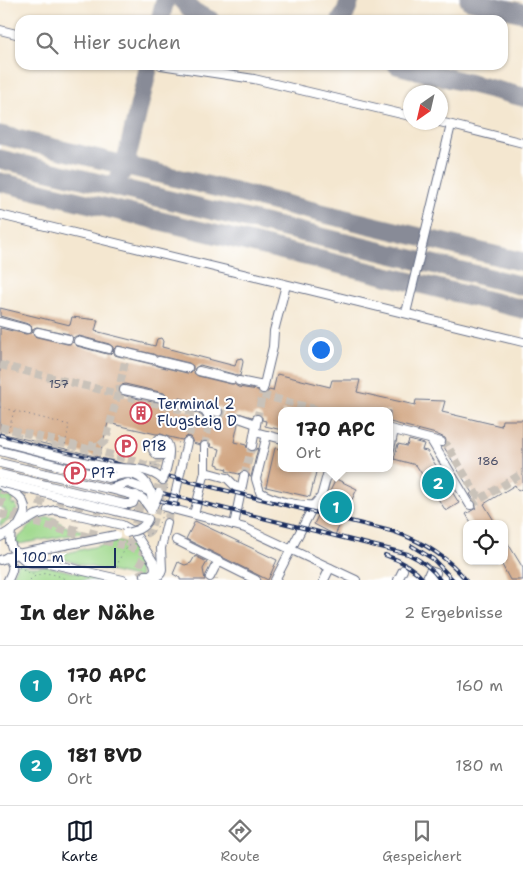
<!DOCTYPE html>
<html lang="de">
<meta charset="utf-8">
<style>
:root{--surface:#fff;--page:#f2f2f2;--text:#222;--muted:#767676;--line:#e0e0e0;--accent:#111827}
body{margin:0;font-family:"Shantell Sans",sans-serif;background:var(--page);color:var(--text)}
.controls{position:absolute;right:15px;bottom:15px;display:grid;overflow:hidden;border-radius:10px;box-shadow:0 1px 4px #0004}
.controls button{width:45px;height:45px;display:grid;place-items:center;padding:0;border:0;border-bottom:1px solid var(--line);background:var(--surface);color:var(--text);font:25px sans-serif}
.compass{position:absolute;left:403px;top:85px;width:45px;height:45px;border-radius:50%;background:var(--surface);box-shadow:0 1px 4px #0004;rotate:214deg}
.scale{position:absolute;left:15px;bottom:12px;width:101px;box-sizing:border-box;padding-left:5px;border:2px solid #1b2f5e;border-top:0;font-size:14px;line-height:18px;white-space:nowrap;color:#1b2f5e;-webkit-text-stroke:4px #fff;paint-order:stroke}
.you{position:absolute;left:320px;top:349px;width:18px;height:18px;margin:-12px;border:4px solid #fff;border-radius:50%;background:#1a73e8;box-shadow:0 0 0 8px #1a73e833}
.badge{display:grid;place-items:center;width:32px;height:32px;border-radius:50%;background:var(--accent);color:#fff;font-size:16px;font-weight:700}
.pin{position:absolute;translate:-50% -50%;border:2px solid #fff;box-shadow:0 1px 5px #0006}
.popup{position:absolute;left:278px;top:407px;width:115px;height:65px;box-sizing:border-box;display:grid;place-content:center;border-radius:10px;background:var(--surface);filter:drop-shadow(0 1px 4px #0005);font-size:16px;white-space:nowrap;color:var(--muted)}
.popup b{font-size:19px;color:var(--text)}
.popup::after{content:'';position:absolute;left:50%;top:100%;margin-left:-10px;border:10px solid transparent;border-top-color:var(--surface)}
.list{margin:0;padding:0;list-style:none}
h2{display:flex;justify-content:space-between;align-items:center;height:65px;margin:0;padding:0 20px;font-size:21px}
h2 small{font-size:16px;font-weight:400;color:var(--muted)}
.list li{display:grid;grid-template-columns:32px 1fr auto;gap:15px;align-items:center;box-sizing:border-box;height:80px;padding:0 20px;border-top:1px solid var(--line)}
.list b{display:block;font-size:19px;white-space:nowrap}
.list p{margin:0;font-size:16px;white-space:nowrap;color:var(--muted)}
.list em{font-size:16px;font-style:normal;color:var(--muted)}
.icon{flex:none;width:28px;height:28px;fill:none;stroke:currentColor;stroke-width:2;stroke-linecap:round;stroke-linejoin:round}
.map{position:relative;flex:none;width:523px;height:580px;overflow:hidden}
.search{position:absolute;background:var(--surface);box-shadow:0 1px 4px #0004;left:15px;right:15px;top:15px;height:55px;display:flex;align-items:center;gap:12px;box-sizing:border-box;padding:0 18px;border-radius:15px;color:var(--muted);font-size:19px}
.sheet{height:225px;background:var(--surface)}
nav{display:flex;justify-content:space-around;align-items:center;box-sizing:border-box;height:70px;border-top:1px solid var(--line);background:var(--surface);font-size:14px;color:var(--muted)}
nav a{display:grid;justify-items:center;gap:2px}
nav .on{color:var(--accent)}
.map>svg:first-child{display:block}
</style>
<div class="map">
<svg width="523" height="580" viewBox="0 0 523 580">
<rect width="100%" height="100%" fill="#fff"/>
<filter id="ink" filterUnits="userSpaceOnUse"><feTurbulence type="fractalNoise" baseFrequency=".02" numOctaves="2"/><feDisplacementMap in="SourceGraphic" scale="10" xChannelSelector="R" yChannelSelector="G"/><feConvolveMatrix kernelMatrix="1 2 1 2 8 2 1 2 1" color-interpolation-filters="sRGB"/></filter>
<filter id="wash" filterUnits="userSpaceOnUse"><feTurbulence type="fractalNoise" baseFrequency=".0096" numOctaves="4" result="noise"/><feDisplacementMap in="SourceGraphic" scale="20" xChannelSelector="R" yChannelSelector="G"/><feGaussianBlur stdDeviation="1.12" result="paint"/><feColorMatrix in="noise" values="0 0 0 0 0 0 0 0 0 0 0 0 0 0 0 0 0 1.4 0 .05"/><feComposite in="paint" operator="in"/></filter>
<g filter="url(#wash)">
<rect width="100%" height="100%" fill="#f4e7d0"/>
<g fill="#9ed88b" stroke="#5c8474">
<polygon points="0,492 10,496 14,501 11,502 13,505 16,504 17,508 15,516 0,526 0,521 5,518 5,509 0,507"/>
<path d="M49 517 54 518 64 526 83 531 81 533 19 544 16 543V540C18 537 22 535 25 531 35 520 34 521 49 517Z"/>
<path d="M120 541 139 549C142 557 138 558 138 565 138 570 140 574 140 578L82 565 53 556Z"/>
<polygon points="19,563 26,566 32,567 46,566 107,580 12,580 16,567"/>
</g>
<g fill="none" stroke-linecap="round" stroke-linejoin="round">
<g stroke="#888b97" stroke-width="19">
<path d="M182 0C190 10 198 16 210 20"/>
<polyline points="469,0 523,13"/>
<polyline points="160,20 165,0"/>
<polyline points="341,20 345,14 350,0"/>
<polyline points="397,65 523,97"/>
<polyline points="0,135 523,262"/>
<polyline points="0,159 523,286"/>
<polyline points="120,175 125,165 149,65"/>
<polyline points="0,182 523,309"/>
</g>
</g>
<g id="blocks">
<g fill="#d1a682" fill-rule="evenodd">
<path d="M0 308 70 325 72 317 98 320 95 331 155 346 157 339 161 338 163 341 162 347 235 366 237 359 242 358 243 362 240 376H237L233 374 200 365 195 368 194 373 198 376 231 384H234L238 387 258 390 260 393 262 395 267 393 269 390 273 391 277 374 330 387 332 380H360L357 392 415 405 416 400 445 401 442 412 501 426 502 420H523V488L518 491 515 485 484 504 496 524H472L466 514 476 508V503L470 494 472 493 444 447 447 443 445 438 436 434 390 422V411H282V430L265 426 266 421 262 420V417L258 414H255L252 417 238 413 234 417V421L238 424 234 442 246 445 247 448 251 451H254L258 448 251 477H250L248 472 246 471H242L239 474 226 471 227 469 219 467V465L216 464 220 449 211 447 210 443 205 440 202 441 200 445 193 443 191 438 188 436 185 437 182 440 169 437 161 434H156L108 423 99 457 0 433V328L26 334 31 333 32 330 31 325 28 324 0 316ZM37 327 69 334 73 338 76 336H79L109 344 113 347V351L110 354H107L77 346 73 342 70 344H67L37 337 34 336 32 331 34 328ZM118 346 153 354 157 356H160L189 363 193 366V370L190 373H187L158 366 154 364H151L118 356 115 355 113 350 115 348ZM125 384 164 393 167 396V400L164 403 161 404 122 395 119 392V388L122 385ZM179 398 219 407 223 410V414L220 417H215L216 421 213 425H207L202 416 197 413 179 408 176 407 175 401Z"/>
<polygon points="409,440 424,444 422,450 427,451 443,477 445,475 453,488 451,490 459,503 446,511 416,465 394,459 398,444 407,446"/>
<polygon points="275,448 282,449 282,468 317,468 310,497 266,487"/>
<polygon points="336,479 357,489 335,535 314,524"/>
<polygon points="195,521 277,560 268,580 186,539"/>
<polygon points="504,537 523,568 523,580 510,580 500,561 504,561"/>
<polygon points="195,556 207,562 203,569 205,580 180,580 180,578 173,574 178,562 185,565 191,563"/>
</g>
</g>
</g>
<g filter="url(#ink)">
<use href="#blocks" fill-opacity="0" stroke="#676f86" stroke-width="1"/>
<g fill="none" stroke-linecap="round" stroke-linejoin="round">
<g stroke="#c9c2b9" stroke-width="8" stroke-dasharray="8 4" stroke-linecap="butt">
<polyline points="0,365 195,413 187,442"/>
<polyline points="124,390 119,389 127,353"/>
<polyline points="262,395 322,411"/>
<polyline points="162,398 180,403"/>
<polyline points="218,412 239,418"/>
<polyline points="257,419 263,391"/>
<path d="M0 427 132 460 157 469 161 474 155 498 158 505C170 510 170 509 167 523"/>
<polyline points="441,442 447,445 476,494 483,497"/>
<polyline points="89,445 98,447 106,440 119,389"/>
<polyline points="205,446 210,420"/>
<path d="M150 466H155L161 464C161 457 158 457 154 452"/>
<polyline points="244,476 252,446"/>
<polyline points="66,494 98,502 111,503"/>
<polyline points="471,505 523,473"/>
<polyline points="0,506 18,433"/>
<path d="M0 514 129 547 144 552 145 554C142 564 134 566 145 575"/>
<polyline points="17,518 37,438"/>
<polyline points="37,518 56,443"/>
<polyline points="54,528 74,447"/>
<polyline points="73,533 93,452"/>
<path d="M133 533C140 535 145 536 150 531L167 475"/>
<polyline points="92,537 112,457"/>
<polyline points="111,540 129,468"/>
<polyline points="129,547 150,466"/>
<polyline points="214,580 214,579"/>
</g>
<g stroke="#676f86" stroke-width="10">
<g id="minor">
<polyline points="0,30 20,35"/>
<polyline points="161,65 254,79 410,116"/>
<polyline points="440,122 523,143"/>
<polyline points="0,215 523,342"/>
<polyline points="406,313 451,125"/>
<polyline points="0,322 27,329"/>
<polyline points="38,332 68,339"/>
<polyline points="78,341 108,349"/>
<polyline points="119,351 152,359"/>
<polyline points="159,361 188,368"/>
<polyline points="199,371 232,379"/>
<polyline points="239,381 264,386"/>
<polyline points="263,389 273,347 274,331 286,285"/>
<polyline points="124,390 162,398"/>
<polyline points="180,403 218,412"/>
<polyline points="201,409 206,412 210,420"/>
<polyline points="239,418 256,424"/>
<polyline points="390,429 394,430 390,449"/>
<polyline points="394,430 441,442"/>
<polyline points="255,432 282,439"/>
<path d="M267 435 256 479 260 492C274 501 297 506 314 505L321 497 329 468"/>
<polyline points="431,440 470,505 471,505"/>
<polyline points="252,446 257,419"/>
<polyline points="205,472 227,478 241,492"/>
<path d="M0 485C10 490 25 496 25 510 25 515 21 520 19 525"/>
<polyline points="165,507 234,525 245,528 356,580"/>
<polyline points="171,509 176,491 187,442"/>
<polyline points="194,514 205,472 205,446"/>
<polyline points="234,525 244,476"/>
<polyline points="11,530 10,542 12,548 21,557 27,562 32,563 49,563 123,580"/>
<polyline points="0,537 36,515 55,510 70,513 122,525 131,530 138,538 154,563 155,568 154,572 150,575 145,575"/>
<polyline points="176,540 256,580"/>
<path d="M7 557C15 566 13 570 8 580"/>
<polyline points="0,560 17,554 75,543"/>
<polyline points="210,577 215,567 220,562"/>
<polyline points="155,580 161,573 162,569 161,548 167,523"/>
<polyline points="275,580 314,505"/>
<polyline points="324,580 330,568"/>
<polyline points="398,580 403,570"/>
<polyline points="426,580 430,571 436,573 433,580"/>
</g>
</g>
<g stroke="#676f86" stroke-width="1" stroke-dasharray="1 4" stroke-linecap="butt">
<polyline points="0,407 69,425 64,451"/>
<polyline points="7,436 14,411"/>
<polyline points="151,464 159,467"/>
<polyline points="19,567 27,572 36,575"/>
<path d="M116 572C118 560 122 551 132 544"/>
<path d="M30 580C40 570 56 573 66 580"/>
</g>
<use href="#minor" stroke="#fff" stroke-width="8"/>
<g stroke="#1b2f5e" stroke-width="4">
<g id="rail">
<path d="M0 435 31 445 106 461 395 532C423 542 447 556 466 580"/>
<polyline points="0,444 25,448"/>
<path d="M0 453 408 554C421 560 432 568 440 580"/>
<polyline points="0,464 178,505"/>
<polyline points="412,546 433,559 453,580"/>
<path d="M385 555C400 560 414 568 424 580"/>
</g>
</g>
<use href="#rail" stroke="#fff" stroke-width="2" stroke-dasharray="5.5" stroke-linecap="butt"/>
<g stroke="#676f86" stroke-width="10" stroke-linecap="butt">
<g id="minor-bridge">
<path d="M0 441C34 450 67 458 101 466 123 471 145 464 163 480 166 469 177 440 159 439L153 444V450L157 455H164"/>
<path d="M0 451 108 478C114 477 121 474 128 474 147 475 154 493 151 510"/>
<polyline points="0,463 109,489 128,483 139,487 151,492"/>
<polyline points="0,474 124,504 130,504 133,503 136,495"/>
<path d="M0 482 148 519C144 529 135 531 126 533"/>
<polyline points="110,489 140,497 143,499 151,510"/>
<polyline points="153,506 159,493"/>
<polyline points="75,543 116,535"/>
</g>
</g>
<g stroke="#676f86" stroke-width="1" stroke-dasharray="1 4" stroke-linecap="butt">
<polyline points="176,453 179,441"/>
<polyline points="166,494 168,486"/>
<path d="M140 537C162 533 161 516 165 498"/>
<polyline points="41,555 70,549"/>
</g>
<use href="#minor-bridge" stroke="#fff" stroke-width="8"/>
</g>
</g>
<defs>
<g id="building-ring" transform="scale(1.125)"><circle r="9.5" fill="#fff" stroke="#d1495b" stroke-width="1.5"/><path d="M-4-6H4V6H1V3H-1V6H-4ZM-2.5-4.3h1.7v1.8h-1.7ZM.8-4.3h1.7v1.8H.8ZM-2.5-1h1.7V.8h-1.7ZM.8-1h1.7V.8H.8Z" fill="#d1495b"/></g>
<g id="parking-ring" transform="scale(1.125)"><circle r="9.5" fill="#fff" stroke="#d1495b" stroke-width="1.5"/><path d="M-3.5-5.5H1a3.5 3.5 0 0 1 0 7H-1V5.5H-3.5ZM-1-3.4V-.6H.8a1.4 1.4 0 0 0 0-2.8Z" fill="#d1495b"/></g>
</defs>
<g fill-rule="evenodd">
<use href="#building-ring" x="141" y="413"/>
<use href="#parking-ring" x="126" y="446"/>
<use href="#parking-ring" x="75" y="473"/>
</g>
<g text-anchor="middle" stroke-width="4" stroke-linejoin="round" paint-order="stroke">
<g font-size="12" fill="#484d67">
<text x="59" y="388">157</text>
<text x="488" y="465">186</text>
</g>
<g font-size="15" fill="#1b2f5e" stroke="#fff" text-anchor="start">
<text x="157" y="409">Terminal 2<tspan x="157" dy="17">Flugsteig D</tspan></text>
<text x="142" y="451">P18</text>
<text x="91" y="478">P17</text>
</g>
</g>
</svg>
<div class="controls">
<button><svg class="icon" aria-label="locate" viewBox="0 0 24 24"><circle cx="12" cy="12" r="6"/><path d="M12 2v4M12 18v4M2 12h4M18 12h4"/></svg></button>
</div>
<svg class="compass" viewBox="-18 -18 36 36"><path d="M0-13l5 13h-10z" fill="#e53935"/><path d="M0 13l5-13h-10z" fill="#767676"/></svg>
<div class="scale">100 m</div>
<div class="you"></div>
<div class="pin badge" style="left:336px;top:507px;background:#0f9aa8">1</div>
<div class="popup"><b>170 APC</b>Ort</div>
<div class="pin badge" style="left:438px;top:483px;background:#0f9aa8">2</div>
<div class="search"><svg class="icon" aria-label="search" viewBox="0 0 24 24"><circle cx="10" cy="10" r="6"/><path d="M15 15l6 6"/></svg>Hier suchen</div>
</div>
<section class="sheet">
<h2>In der Nähe<small>2 Ergebnisse</small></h2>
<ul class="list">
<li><span class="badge" style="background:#0f9aa8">1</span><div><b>170 APC</b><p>Ort</p></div><em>160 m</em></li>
<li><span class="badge" style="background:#0f9aa8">2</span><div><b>181 BVD</b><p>Ort</p></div><em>180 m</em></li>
</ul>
</section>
<nav>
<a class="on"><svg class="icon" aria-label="map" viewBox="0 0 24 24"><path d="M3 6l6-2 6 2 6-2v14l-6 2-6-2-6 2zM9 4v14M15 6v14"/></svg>Karte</a>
<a><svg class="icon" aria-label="directions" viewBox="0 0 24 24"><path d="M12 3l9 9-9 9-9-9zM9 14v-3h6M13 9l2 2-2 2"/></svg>Route</a>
<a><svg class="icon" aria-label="saved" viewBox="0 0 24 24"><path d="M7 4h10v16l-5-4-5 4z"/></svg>Gespeichert</a>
</nav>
